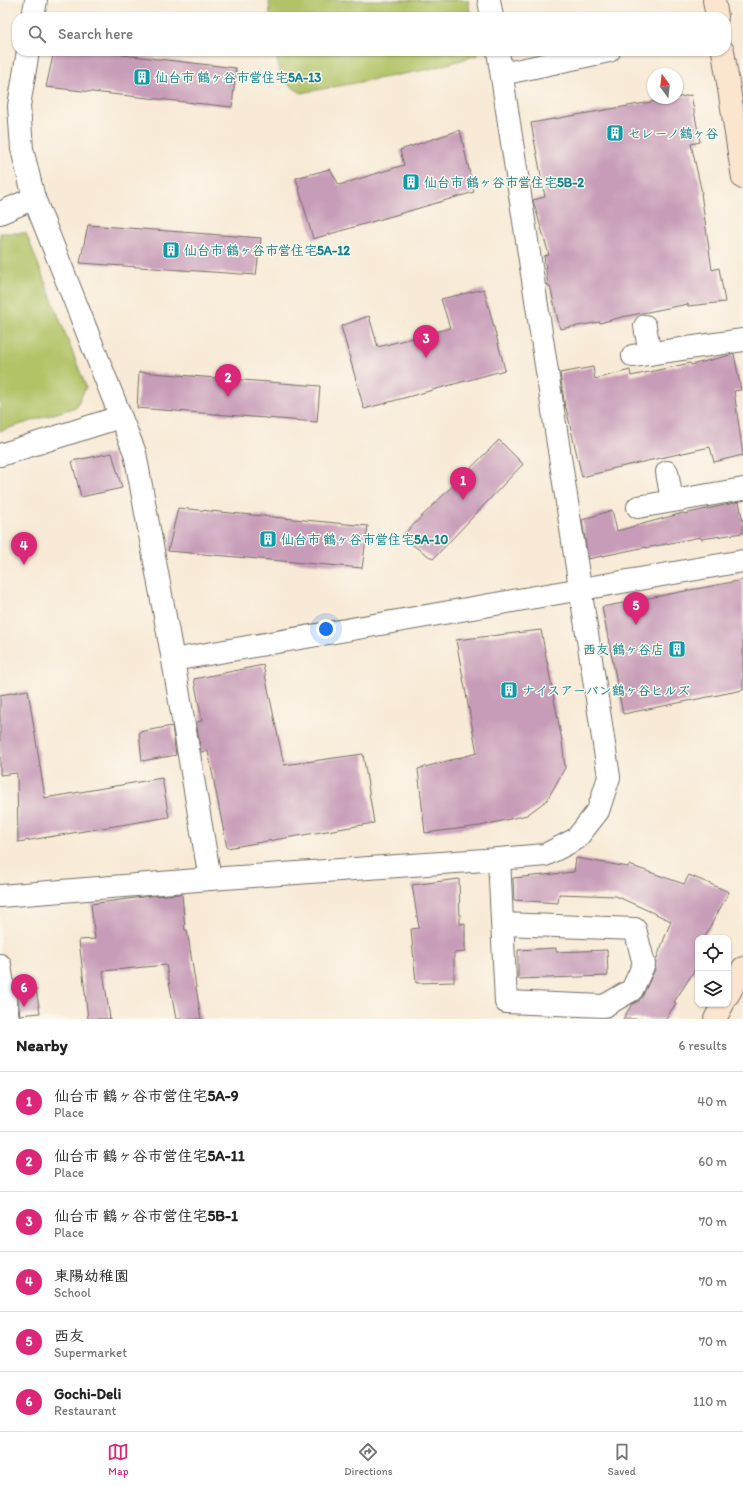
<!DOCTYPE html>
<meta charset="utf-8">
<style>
:root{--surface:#fff;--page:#f6f6f6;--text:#222;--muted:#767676;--line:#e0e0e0;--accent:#db2777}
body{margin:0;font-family:Itim,"Klee One",sans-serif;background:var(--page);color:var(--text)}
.controls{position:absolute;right:12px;bottom:12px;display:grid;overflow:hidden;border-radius:8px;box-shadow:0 1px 3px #0004}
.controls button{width:36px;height:36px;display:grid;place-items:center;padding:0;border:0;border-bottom:1px solid var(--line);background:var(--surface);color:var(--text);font:20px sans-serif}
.compass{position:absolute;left:647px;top:68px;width:36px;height:36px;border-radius:50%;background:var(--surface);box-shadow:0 1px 3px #0004;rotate:345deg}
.you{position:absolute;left:326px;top:629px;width:14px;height:14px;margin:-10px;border:3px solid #fff;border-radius:50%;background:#1a73e8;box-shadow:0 0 0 6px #1a73e833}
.badge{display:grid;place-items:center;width:26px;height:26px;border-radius:50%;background:var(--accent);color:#fff;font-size:13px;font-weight:700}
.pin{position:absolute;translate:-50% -33px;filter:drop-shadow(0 1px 2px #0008)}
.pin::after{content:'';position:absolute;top:21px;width:14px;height:12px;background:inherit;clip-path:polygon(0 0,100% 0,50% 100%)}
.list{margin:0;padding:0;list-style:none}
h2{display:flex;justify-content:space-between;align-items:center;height:52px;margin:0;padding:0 16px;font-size:17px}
h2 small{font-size:13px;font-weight:400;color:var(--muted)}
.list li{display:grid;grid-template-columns:26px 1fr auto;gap:12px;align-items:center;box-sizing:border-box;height:60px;padding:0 16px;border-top:1px solid var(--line)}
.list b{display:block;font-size:15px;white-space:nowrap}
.list p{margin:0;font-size:13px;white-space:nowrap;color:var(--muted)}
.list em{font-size:13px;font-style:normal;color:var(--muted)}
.icon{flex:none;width:22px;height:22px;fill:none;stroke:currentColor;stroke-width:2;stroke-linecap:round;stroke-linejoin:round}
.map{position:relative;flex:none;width:743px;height:1019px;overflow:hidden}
.search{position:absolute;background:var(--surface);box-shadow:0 1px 3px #0004;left:12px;right:12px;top:12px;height:44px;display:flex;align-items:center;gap:10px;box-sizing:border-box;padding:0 14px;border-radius:16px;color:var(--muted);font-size:15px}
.sheet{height:412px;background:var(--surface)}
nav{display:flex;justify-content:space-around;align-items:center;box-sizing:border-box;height:56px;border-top:1px solid var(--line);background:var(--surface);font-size:11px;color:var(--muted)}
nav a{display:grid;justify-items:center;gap:2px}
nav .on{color:var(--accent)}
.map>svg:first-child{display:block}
</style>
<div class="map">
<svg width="743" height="1019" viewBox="0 0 743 1019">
<rect width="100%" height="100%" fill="#fbf7ec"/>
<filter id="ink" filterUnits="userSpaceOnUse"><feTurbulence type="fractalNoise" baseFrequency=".025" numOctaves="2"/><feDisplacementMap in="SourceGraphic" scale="8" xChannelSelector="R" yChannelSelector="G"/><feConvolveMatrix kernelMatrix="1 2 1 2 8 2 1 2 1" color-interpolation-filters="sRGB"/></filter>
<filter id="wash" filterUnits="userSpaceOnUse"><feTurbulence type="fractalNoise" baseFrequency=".012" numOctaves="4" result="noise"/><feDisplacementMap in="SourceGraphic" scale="16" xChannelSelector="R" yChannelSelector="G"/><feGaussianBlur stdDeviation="0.9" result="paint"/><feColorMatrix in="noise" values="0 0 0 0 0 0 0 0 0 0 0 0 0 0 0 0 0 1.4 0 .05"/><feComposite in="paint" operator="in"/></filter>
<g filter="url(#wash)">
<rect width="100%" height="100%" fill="#f8ead6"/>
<g fill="#b1c366" stroke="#6e7748">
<polygon points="269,0 468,0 471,17 270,17"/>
<polygon points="275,51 477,51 478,55 430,69 301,93 282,80"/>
<polygon points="0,233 26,233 86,387 76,407 0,431"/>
</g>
<g id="blocks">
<g fill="#c79cb8">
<polygon points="54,51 88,51 236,68 232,107 46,87"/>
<polygon points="691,95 700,142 691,144 702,193 701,193 712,270 719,268 725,302 688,306 688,304 622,317 600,323 600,322 560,329 550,286 548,286 544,256 549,255 533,200 545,197 531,123"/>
<polygon points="460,130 474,192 313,239 296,178 330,169 339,185 404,165 400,150"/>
<polygon points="88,225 261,238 256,275 80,263"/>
<polygon points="484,289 505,370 364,409 341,326 369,316 378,347 450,328 441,299"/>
<polygon points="734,354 741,390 734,391 743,455 714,462 710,447 611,469 611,470 582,477 566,408 565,408 560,373 593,367 595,379 630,370 631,376 690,363 691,365"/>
<polygon points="139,372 320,386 317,422 137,408"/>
<polygon points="499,440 523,464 433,559 401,537"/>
<polygon points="112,453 122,488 81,497 72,461"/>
<polygon points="739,502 743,521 743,533 701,539 700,537 646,548 646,547 588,559 582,520 612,510 617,531 683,513 684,514"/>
<polygon points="178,508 368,526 362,568 168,551"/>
<polygon points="743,580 743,690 623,714 602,607"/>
<polygon points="541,630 562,741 565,768 547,800 527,815 480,826 425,833 418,769 477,753 456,640"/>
<polygon points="263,665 284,765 363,754 374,823 227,848 208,751 201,752 196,722 202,721 194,679"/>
<polygon points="28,690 45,798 162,778 169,817 18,842 17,773 0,775 0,695"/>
<polygon points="172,726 176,755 142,761 139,732"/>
<polygon points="576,858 628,867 629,865 684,884 689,875 729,892 704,938 698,938 698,965 674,1002 676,1003 666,1019 623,1019 632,1004 639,1001 643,995 655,969 656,960 671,921 616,896 559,894 558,903 514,900 513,878 574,872"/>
<polygon points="459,879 460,924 465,923 465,952 454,953 454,982 416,983 411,929 419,928 412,885"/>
<polygon points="182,894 185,930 187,930 201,1019 176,1019 166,965 103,971 110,1019 88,1019 79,940 95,939 91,904 150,896"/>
<polygon points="556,948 556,952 607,950 608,976 518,979 518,950"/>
<polygon points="36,989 40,1013 20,1015 17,993"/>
</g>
</g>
</g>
<g filter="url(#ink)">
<use href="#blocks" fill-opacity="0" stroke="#736e67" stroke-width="1"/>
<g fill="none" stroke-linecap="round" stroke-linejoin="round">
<g stroke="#736e67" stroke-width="24">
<g id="street">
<polyline points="489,0 492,17"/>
<polyline points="33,17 36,0"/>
<polyline points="28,51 19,106 22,149 34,198 135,453 173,660 210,879"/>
<polyline points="502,74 609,51"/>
<polyline points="0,213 34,198"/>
<polyline points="645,326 650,354"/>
<polyline points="633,356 743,340"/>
<polyline points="0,455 120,417"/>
<polyline points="667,472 672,501"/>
<polyline points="638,507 743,489"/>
<polyline points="173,660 743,561"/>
<polyline points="499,859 506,1002 604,1006 632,990 644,964 635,929 502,924"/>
<polyline points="0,896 210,879 499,859 545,855 576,839 598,811 609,777 498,51"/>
<polyline points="0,965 8,1019"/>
</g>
</g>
<g stroke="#736e67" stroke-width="24">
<g id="secondary">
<polyline points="714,0 717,17"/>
<polyline points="723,51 743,178"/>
<polyline points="728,995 743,968"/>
<polyline points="715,1019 723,1004"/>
</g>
</g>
<use href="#street" stroke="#fff" stroke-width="22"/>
<use href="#secondary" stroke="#fce5cf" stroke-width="22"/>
</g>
</g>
<defs>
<g id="building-square" transform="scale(0.9)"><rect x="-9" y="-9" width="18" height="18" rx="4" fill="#0f9aa8" stroke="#fbf7ec"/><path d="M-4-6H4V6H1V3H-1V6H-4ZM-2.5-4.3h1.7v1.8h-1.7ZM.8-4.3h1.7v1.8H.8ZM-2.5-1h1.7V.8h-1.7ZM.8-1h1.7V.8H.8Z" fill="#fff"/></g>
</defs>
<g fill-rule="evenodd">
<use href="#building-square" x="142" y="77"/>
<use href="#building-square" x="615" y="133"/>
<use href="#building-square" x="411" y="182"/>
<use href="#building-square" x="171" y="250"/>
<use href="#building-square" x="268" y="539"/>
<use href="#building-square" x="677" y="649"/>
<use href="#building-square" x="509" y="690"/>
</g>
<g text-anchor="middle" stroke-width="3" stroke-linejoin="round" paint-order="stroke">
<g font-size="13" font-weight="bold" fill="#0d838f" stroke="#fbf7ec" text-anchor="start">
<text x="155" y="82">仙台市 鶴ヶ谷市営住宅5A-13</text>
<text x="628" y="138">セレーノ鶴ヶ谷</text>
<text x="424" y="187">仙台市 鶴ヶ谷市営住宅5B-2</text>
<text x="184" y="255">仙台市 鶴ヶ谷市営住宅5A-12</text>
<text x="281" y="544">仙台市 鶴ヶ谷市営住宅5A-10</text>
<text x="664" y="654" text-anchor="end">西友 鶴ヶ谷店</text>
<text x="522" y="695">ナイスアーバン鶴ヶ谷ヒルズ</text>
</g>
</g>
</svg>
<div class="controls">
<button><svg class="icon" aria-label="locate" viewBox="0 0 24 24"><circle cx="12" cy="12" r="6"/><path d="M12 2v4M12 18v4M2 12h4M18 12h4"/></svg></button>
<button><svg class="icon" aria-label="layers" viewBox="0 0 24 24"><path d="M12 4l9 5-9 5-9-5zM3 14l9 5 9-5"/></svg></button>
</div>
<svg class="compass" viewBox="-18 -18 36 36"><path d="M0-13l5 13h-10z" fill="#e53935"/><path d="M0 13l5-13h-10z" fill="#767676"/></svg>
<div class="you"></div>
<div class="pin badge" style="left:463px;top:500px">1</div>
<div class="pin badge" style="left:228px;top:397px">2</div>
<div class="pin badge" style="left:426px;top:358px">3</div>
<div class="pin badge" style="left:24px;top:565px">4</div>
<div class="pin badge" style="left:636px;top:625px">5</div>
<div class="pin badge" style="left:24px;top:1007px">6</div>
<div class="search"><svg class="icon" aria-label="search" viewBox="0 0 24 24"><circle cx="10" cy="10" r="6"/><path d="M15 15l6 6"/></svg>Search here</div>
</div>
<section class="sheet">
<h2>Nearby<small>6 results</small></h2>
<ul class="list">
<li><span class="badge">1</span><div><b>仙台市 鶴ヶ谷市営住宅5A-9</b><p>Place</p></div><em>40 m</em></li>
<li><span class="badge">2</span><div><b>仙台市 鶴ヶ谷市営住宅5A-11</b><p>Place</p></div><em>60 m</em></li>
<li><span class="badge">3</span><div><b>仙台市 鶴ヶ谷市営住宅5B-1</b><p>Place</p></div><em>70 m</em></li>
<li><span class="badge">4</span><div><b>東陽幼稚園</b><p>School</p></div><em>70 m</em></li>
<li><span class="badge">5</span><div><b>西友</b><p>Supermarket</p></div><em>70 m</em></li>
<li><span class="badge">6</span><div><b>Gochi-Deli</b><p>Restaurant</p></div><em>110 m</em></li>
</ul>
</section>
<nav>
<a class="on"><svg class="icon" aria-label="map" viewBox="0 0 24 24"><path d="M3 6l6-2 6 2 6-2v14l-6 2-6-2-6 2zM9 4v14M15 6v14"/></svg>Map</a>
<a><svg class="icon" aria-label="directions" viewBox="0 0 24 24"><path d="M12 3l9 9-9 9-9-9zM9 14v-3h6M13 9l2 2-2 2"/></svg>Directions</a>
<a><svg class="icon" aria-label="saved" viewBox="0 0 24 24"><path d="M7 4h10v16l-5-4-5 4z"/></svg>Saved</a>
</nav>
